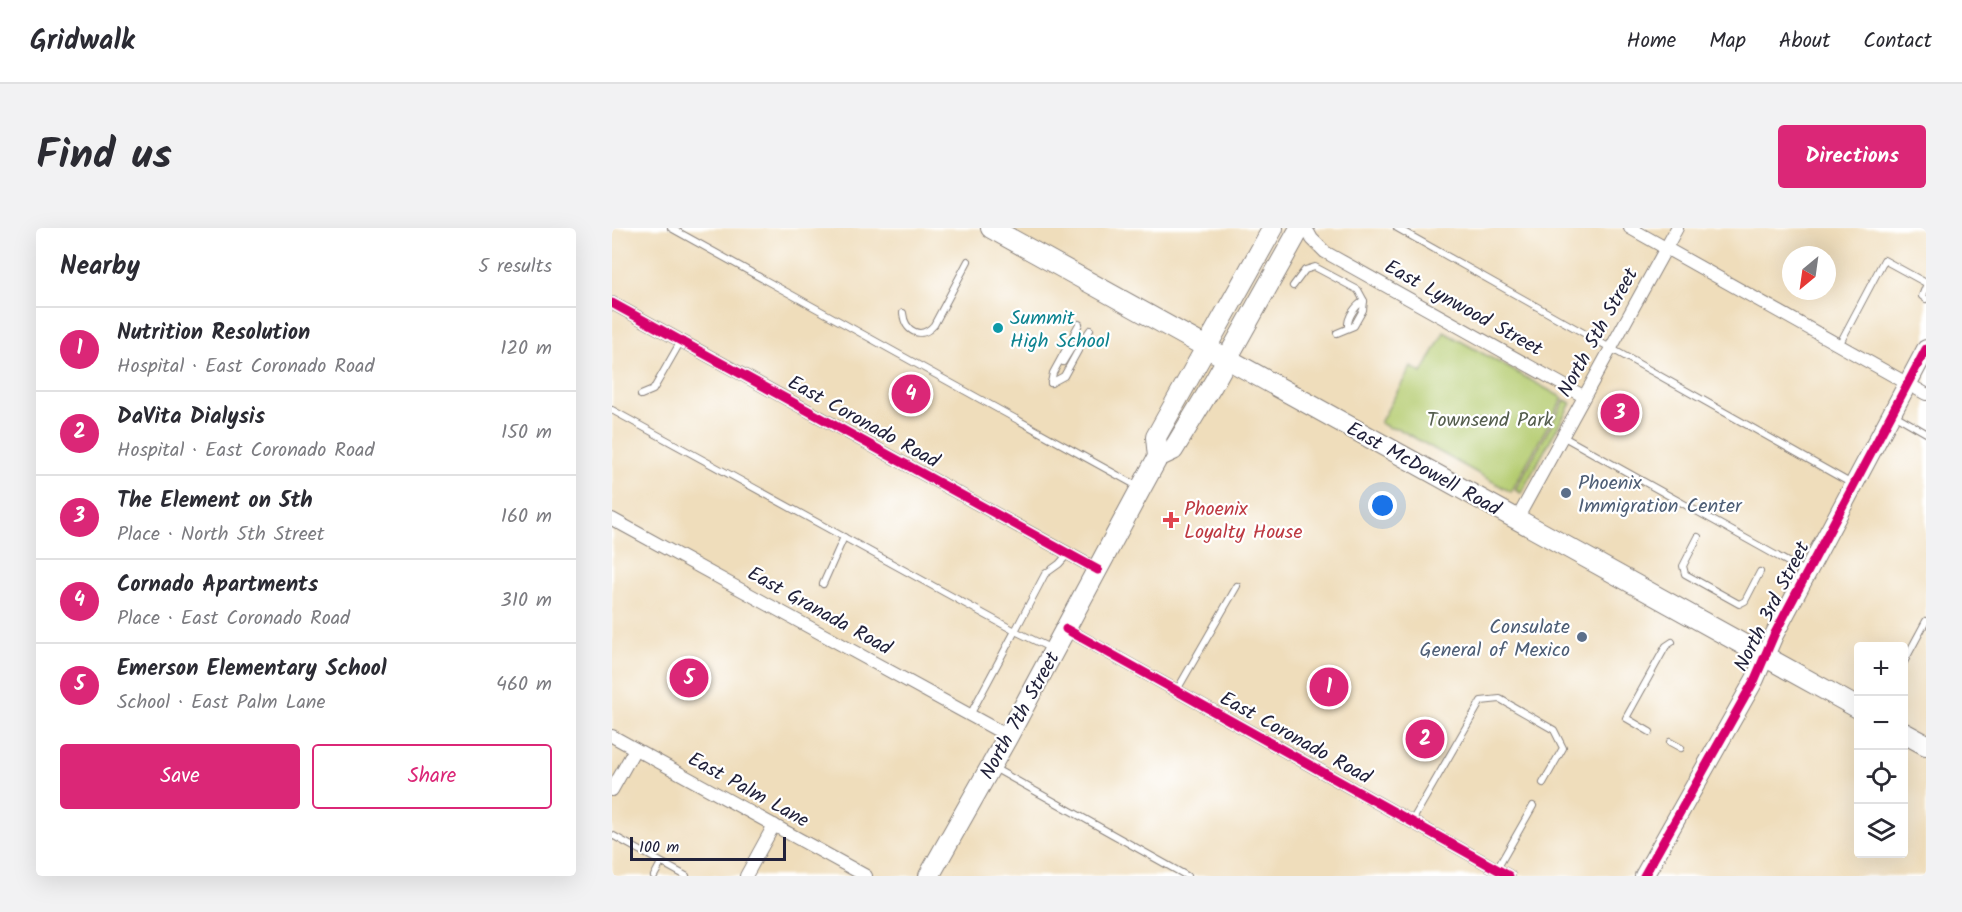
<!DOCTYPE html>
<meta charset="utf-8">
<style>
:root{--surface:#fff;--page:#f2f2f3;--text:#2b2b33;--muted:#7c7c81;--line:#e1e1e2;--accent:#db2777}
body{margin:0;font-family:Kalam,sans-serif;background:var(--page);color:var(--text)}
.controls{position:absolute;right:18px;bottom:18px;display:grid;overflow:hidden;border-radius:6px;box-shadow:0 6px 24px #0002}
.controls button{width:54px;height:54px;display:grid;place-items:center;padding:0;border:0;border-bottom:2px solid var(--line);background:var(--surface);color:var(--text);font:30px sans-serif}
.compass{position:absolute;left:1170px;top:18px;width:54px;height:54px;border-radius:50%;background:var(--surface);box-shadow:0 6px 24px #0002;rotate:209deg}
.scale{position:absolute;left:18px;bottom:15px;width:156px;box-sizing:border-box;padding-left:6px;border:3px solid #22223b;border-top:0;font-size:16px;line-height:21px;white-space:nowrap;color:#22223b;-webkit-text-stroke:4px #fff;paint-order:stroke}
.you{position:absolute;left:771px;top:278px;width:21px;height:21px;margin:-15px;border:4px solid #fff;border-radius:50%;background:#1a73e8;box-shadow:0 0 0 9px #1a73e833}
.badge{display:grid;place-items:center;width:39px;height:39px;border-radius:50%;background:var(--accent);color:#fff;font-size:20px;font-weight:700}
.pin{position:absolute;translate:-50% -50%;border:3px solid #fff;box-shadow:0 2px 6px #0006}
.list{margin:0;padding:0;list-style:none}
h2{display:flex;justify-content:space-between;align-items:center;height:78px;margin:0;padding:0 24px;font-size:26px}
h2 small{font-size:20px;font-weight:400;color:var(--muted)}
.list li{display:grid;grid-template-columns:39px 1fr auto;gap:18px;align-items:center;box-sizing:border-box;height:84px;padding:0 24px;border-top:2px solid var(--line)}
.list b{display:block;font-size:22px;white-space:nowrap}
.list p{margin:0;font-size:20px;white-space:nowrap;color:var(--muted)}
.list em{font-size:20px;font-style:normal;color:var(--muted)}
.actions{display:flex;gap:12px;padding:18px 24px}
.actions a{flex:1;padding:14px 0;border:2px solid var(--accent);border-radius:6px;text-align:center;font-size:21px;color:var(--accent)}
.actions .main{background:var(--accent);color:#fff}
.icon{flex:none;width:33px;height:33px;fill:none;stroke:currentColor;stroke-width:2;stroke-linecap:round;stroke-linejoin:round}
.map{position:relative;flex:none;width:1314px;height:648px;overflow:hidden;border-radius:6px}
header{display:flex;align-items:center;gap:36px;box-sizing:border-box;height:84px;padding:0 30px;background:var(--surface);border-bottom:2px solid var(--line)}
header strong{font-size:28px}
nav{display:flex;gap:33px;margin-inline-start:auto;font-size:21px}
.intro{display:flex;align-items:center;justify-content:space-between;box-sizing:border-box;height:144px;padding:0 36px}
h1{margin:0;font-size:42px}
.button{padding:15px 27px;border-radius:6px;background:var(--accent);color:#fff;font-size:21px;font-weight:700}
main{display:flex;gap:36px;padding:0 36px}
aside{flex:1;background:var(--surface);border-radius:6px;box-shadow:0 6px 24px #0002}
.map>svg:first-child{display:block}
</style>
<header>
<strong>Gridwalk</strong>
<nav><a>Home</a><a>Map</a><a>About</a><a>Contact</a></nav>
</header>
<div class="intro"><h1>Find us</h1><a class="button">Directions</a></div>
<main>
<aside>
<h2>Nearby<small>5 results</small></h2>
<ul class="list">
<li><span class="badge">1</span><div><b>Nutrition Resolution</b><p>Hospital · East Coronado Road</p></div><em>120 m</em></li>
<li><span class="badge">2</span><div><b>DaVita Dialysis</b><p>Hospital · East Coronado Road</p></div><em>150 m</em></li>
<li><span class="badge">3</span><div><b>The Element on 5th</b><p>Place · North 5th Street</p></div><em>160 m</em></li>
<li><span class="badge">4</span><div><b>Cornado Apartments</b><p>Place · East Coronado Road</p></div><em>310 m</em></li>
<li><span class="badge">5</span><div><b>Emerson Elementary School</b><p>School · East Palm Lane</p></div><em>460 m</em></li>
</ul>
<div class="actions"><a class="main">Save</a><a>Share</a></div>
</aside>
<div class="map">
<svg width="1314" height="648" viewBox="0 0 1314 648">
<rect width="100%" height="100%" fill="#fff"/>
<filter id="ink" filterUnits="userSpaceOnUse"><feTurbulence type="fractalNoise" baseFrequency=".0167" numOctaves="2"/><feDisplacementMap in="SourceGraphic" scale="12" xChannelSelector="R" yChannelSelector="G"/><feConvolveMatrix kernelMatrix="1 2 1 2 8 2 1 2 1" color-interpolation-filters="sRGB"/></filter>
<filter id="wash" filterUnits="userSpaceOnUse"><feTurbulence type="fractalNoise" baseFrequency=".008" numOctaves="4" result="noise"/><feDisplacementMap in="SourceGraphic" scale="24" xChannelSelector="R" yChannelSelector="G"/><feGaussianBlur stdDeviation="1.35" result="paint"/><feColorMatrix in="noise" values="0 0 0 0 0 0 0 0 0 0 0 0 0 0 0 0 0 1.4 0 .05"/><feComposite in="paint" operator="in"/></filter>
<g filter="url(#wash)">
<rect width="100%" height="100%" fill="#efddbb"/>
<g fill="#b5cc71" stroke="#6c7756" stroke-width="1.5">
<polygon points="832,104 951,170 899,264 785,200 778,200 768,195 799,139 810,145"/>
<polygon points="953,172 959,175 909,265 903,262"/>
</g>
</g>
<g filter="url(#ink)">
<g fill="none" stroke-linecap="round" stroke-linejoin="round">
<g stroke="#88807b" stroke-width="8">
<g id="lane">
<polyline points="59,0 525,258"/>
<polyline points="785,0 1240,256"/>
<polyline points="681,58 693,42 703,39 746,62 752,73 751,82 742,98 725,105"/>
<polyline points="1314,58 1310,68 1314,71"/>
<path d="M291 85C293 104 309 112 322 97L356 33"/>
<path d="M736 99C735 89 744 77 752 73"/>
<polyline points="462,105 467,96"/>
<polyline points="472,111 478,102"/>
<polyline points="1227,117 1272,32 1314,55"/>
<polyline points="451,134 462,116"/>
<polyline points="439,155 452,148 468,119"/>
<polyline points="439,155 441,145 458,114"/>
<polyline points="29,167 41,162 69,113"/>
<polyline points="0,182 403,403 358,487"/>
<polyline points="1283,187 1314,205"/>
<polyline points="950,208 1192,343"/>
<polyline points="1086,309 1071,338 1073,346 1127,376 1133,373 1148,344"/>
<polyline points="211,356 232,309"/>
<polyline points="438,420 403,403 433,346 447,336 456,326"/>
<polyline points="1292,434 1314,393"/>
<polyline points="565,462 625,358"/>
<polyline points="1038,504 1014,490 1054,418 1060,414"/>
<polyline points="1058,514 1069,520"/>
<polyline points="382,540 575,648"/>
<polyline points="800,593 869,473 888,471 942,502 951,520 931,555"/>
<polyline points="0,607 74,648"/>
<polyline points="885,641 921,578"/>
<polyline points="42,648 49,635"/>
</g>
</g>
<g stroke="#88807b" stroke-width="14">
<g id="street">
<polyline points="694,0 700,11 713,24 971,168"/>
<polyline points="1018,0 1314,166"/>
<polyline points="0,75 486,342"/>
<polyline points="0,291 396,508"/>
<polyline points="905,291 1065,0"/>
<polyline points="454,401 897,648"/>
<polyline points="0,508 254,648"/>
<polyline points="0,562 23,521"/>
<polyline points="134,648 162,597"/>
</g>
</g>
<g stroke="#88807b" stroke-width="20">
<polyline id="secondary" points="1032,648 1143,451 1162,407 1314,121"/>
</g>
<g stroke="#88807b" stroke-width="22">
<g id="primary">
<polyline points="379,0 1246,480"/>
<polyline points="546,229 561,222 601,156 688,0"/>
<polyline points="1292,505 1314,517"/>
<polyline points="317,648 396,508 529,260 546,229 544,209 661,0"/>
</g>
</g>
<use href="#lane" stroke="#fff" stroke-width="6"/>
<use href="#street" stroke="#fff" stroke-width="12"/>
<use href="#secondary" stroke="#fff" stroke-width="18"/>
<use href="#primary" stroke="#fff" stroke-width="20"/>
<g stroke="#fff" stroke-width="13">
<g id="cycleway">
<polyline points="0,75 486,342"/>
<polyline points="454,401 897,648"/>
<polyline points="1032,648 1143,451 1162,407 1314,121"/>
</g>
</g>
<use href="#cycleway" stroke="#d6006c" stroke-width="9"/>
</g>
</g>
<circle fill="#0f9aa8" stroke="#fff" stroke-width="2" cx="386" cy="100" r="6"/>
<g fill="#5c6f8a" stroke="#fff" stroke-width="2">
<circle cx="954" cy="265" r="6"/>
<circle cx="970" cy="409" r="6"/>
</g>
<path fill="#e0444e" stroke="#fff" stroke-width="2" d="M556 283h6v6h6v6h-6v6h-6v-6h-6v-6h6z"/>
<g text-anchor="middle" stroke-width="4.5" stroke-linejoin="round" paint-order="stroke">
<g font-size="20" fill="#22223b" stroke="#fff">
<text transform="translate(852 79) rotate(29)" y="7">East Lynwood Street</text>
<text transform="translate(985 104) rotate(-61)" y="7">North 5th Street</text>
<text transform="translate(252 193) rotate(29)" y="7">East Coronado Road</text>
<text transform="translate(812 240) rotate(29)" y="7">East McDowell Road</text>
<text transform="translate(1159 378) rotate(-63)" y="7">North 3rd Street</text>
<text transform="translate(208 382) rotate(29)" y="7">East Granada Road</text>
<text transform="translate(407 487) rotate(-61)" y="7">North 7th Street</text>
<text transform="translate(684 509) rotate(29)" y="7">East Coronado Road</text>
<text transform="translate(137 561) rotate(29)" y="7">East Palm Lane</text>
</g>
<g font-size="20" fill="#0d838f" stroke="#fff" text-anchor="start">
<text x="398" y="96">Summit<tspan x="398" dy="23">High School</tspan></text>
</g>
<g font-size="20" fill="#555e4e" stroke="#fff">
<text x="878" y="198">Townsend Park</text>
</g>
<g font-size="20" fill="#4e5e75" stroke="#fff" text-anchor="start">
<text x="966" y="261">Phoenix<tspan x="966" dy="23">Immigration Center</tspan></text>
<text x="958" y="405" text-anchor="end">Consulate<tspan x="958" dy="23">General of Mexico</tspan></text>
</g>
<g font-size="20" fill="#be3a42" stroke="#fff" text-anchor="start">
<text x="572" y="287">Phoenix<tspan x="572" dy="23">Loyalty House</tspan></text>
</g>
</g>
</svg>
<div class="controls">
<button>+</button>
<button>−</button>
<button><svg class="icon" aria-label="locate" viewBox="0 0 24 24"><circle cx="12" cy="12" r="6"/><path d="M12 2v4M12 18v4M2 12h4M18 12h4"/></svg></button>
<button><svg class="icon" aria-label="layers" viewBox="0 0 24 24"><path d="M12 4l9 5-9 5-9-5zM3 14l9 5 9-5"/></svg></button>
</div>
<svg class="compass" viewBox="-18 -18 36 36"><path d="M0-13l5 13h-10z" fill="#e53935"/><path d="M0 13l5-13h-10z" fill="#7c7c81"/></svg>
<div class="scale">100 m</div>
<div class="you"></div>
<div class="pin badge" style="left:717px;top:459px">1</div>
<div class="pin badge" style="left:813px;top:511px">2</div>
<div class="pin badge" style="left:1008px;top:185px">3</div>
<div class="pin badge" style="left:299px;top:166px">4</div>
<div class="pin badge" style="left:77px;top:450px">5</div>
</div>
</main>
